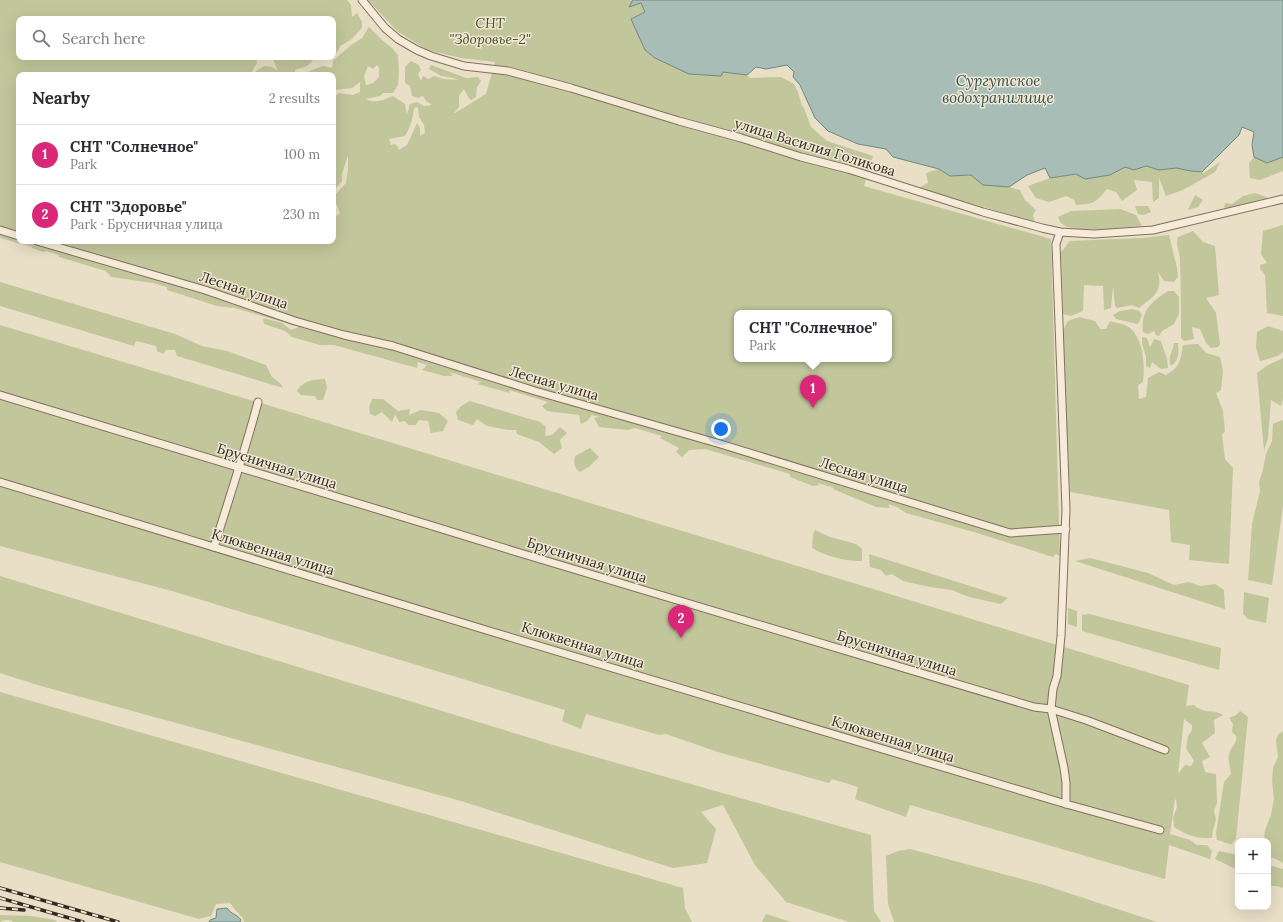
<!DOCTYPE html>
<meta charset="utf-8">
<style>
:root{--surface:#fff;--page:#f2f2f3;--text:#2b2b33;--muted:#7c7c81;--line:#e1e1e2;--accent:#db2777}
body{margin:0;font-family:Lora,serif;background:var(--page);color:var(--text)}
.controls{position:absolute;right:12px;bottom:12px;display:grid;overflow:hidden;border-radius:8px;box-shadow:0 4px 16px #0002}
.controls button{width:36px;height:36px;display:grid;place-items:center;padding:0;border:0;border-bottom:1px solid var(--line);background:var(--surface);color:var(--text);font:20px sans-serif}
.you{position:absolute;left:721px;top:429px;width:14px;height:14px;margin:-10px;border:3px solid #fff;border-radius:50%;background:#1a73e8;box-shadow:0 0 0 6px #1a73e833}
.badge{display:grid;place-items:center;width:26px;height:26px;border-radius:50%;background:var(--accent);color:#fff;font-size:13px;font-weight:700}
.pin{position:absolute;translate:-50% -33px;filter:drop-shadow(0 1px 2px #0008)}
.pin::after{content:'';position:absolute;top:21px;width:14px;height:12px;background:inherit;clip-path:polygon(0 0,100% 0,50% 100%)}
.popup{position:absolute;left:734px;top:310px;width:158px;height:52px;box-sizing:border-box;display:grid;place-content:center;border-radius:8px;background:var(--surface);filter:drop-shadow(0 1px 3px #0005);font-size:13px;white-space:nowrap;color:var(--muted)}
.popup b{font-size:15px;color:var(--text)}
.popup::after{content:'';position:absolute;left:50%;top:100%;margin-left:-8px;border:8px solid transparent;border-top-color:var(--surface)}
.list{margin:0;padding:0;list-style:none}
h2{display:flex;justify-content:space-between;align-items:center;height:52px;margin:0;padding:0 16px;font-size:17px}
h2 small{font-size:13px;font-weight:400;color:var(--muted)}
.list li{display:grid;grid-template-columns:26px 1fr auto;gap:12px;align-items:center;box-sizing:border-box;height:60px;padding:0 16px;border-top:1px solid var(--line)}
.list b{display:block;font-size:15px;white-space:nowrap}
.list p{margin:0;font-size:13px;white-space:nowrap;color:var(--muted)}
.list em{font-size:13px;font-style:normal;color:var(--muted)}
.icon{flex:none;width:22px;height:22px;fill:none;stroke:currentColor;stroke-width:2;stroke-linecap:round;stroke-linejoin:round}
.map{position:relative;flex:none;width:1283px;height:922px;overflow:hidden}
.search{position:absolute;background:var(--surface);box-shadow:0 4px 16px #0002;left:16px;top:16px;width:320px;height:44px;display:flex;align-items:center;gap:10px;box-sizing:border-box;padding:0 14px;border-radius:8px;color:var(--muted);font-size:15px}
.panel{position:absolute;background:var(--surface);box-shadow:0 4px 16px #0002;left:16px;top:72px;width:320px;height:172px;border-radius:8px}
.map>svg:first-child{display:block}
</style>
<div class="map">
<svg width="1283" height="922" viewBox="0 0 1283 922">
<rect width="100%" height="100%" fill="#e9dec6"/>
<g fill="#c2c69b" fill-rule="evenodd">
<path d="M0 0H347L351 5 352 17 357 13 362 22V28L352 39 340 46 338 51 333 55V19H19V57H256L257 63 250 75H19V241H333V219L340 213 336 203 333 212V97L339 93 353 95 360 92V82L352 88 333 90V75H311L309 71 323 66 332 68 333 61 351 45 362 38 369 27 382 40 392 48 398 55 399 71 398 85 393 93H383L380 96 366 99C374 104 384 100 393 96L405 104 407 114 410 104 417 102 424 106 432 105 426 101 423 96 418 98 412 96 410 86 405 83V67L411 61 419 65 421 70 418 74 421 81 423 76 428 79 434 76 444 79 459 80 453 78 441 76 429 69 431 65 466 78 478 77 481 81 477 87 476 97 471 100 468 97 464 89 459 96V107L454 113H455L486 94 495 62 461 58 427 50 397 31 368 0H633L630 6 642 3 645 13 632 18 645 50 655 58 689 74 723 72 747 75 750 78 781 77 794 84 798 92 802 106 804 108 811 127 827 141 873 156 864 186 1051 239 1060 556 1056 554 1053 557 974 532 906 513 897 507 888 504 890 508 876 507 833 489 834 488 818 483 819 485 813 486 790 477V474L705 449 689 450 682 457 676 452 679 448 660 438 662 436 635 428 628 430 599 427 594 418 600 417 592 415 587 421 581 424 579 415 547 411 542 406 548 402 509 390 510 393 477 384 481 382 449 372 453 376H444L422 370 427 365 418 362 417 368 334 345H320L292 337 285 331 264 324 263 318 282 323 291 330 299 327 232 307 233 308 217 306 167 290V287L153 283 111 277 106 271 59 257V255L46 251 43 252 32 248V247L0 238ZM377 65 379 68V77L373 83 366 85 364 76 368 66 373 69ZM418 107 419 117 424 125 425 133 420 136V128L417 123 407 145 399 150 398 147 395 144 391 145 389 139 405 136C410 127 413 119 414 108ZM348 155V170L346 183 336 194V188L342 181V174ZM737 313H889V359H737Z"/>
<polygon points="272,57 322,57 316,58 307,66 295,70 296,75 307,74 307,75 255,75 256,71 264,66 272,67 278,71"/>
<polygon points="1254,157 1267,163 1283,157 1283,171 1260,180 1250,178 1249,163"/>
<path d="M1220 162 1215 172 1183 190 1166 196 1159 178V198L1153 202 1152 182 1134 180 1137 190 1122 201 1116 192 1107 189C1096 203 1093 204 1076 205L1074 200 1066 196 1049 202 1036 198 1028 186 1050 178 1076 174 1085 179 1110 175 1125 167 1134 170 1146 166 1159 170 1176 168 1204 173Z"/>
<polygon points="939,169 950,176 971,175 983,185 1009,187 1020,190 1025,200 1036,210 1033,215 1035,222 918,188 928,183 926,173"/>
<polygon points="1255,193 1269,198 1224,209 1225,203 1232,204 1243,196"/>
<polygon points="1195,195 1203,200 1198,207 1188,210"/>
<polygon points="1135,206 1148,206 1151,212 1144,215 1138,214"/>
<path d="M1120 209 1136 215 1142 226C1124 227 1073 235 1061 223 1059 221 1059 219 1058 217L1071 211Z"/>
<polygon points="1283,225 1283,316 1267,313 1265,275 1260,269 1260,265 1267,263 1261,254 1263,231"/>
<path d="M1193 231 1203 242 1215 246 1219 295 1206 298 1216 313 1220 344 1218 347 1211 348 1206 343 1200 329 1192 327 1194 339 1184 341 1181 338C1181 312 1181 286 1180 260 1180 250 1175 247 1178 237Z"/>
<path d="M1169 235 1177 268 1178 277 1174 282 1164 281 1158 272C1163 293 1153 296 1139 308L1132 305 1117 308 1115 306 1113 286 1111 308 1104 310 1103 286 1084 285 1083 311 1071 316 1063 314 1061 252 1070 241 1142 238Z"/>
<polygon points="0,282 175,334 202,346 227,351 266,365 272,377 281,384 283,388 177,356 175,350 166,350 163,354 157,351 156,346 136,341 134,346 0,306"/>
<path d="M1168 291H1174L1179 297V314L1174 324 1162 331 1159 336 1156 335 1154 331 1148 334 1143 332C1141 310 1151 302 1168 291Z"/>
<polygon points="1132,309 1139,311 1142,315 1138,324 1116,319 1113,315 1120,311"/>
<path d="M1079 317 1095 321 1100 329H1106L1110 321C1116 323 1126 324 1130 328 1144 340 1145 366 1143 382L1138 385 1139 399 1146 397 1148 378 1159 372 1166 375C1181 366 1180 361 1183 345L1198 344 1206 353 1220 357 1223 371 1221 390 1216 393 1223 411 1225 431 1222 435 1225 459 1233 468 1229 564 1189 560 1190 545 1171 542 1169 510 1070 492 1062 332 1068 321Z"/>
<path d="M0 325 294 413 1189 685 1186 706 1194 705C1206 715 1211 708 1223 715L1214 720 1215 733 1202 743 1210 757 1202 761 1205 772 1216 774 1217 803 1214 811 1216 820 1213 830 1212 838C1197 839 1186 835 1174 827L1173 818 1177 807 1176 800 1175 799 1170 834 1190 840 1197 845H1207L1212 851 1210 859 1169 845 1165 879 910 805 906 817 855 799 858 787 832 779 829 783 718 752 666 734 659 735 586 714 581 729 562 721 565 710 172 591 0 546ZM1184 719 1192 725V730L1188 736 1186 748 1194 761 1191 766 1185 765 1178 774Z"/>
<polygon points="1268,326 1283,331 1283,352 1278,356 1260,361 1256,347 1257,332"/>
<polygon points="1142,337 1147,338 1150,347 1154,339 1161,341 1167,359 1168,368 1161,369 1152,362 1150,368 1146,366 1146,356 1142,344"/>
<path d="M1174 343H1178C1179 352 1179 361 1171 366 1167 358 1173 351 1174 343Z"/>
<polygon points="1283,358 1283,399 1281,406 1271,400 1268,438 1264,451 1257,373 1268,365"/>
<path d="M325 379 327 388 323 400H317L315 396 301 395 297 391C304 380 312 380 325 379Z"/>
<polygon points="372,399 383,399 398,411 410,409 409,415 421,410 439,413 448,421 443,431 431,433 428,421 419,420 416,425 408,425 405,421 399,422 395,414 392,422 382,412 375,416 370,414 369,407"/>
<polygon points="470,401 540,422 546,427 545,436 552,435 560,427 567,433 560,440 562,448 554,454 539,442 517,434 516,430 509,430 487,426 477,419 473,425 458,420 456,412 461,406"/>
<polygon points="1282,420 1283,421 1283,506 1272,585 1248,580 1252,524 1260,491 1259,482 1263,469 1266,454 1272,441 1273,424"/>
<polygon points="590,448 599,457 590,466 580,472 576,469 574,462 575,456"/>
<path d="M815 530 830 537 856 544 862 549V561C846 562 826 556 812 548L813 535Z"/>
<polygon points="869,554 1008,598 1001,604 969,597 952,590 930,587 903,581 892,574 886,576 881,570 870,567"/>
<polygon points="1090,558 1148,573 1174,585 1189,582 1200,586 1215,584 1224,590 1225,609 1075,561"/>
<polygon points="0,576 553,745 871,835 874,911 881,922 849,922 786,902 755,865 723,805 701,812 716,829 707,863 673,868 461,801 41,686 0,673"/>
<polygon points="1244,592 1269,598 1266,623 1248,619 1243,614"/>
<polygon points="1068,608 1077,611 1077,627 1068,624"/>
<polygon points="1089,614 1221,648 1219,670 1082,631 1082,615"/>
<polygon points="0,692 683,888 685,908 692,922 244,922 243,918 237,912 230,903 216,904 211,916 199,919 0,862"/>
<path d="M1240 711 1248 717 1236 839 1232 844C1226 844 1223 841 1217 840L1216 833 1224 782 1231 774C1230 766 1227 758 1230 751 1233 744 1237 744 1236 736L1232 732 1233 724 1229 718 1236 715Z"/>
<polygon points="1283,731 1283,863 1274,858 1268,858 1268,841 1264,841 1265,830 1271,815 1274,799 1272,781 1273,768 1278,757 1276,740 1278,735"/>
<polygon points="910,849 1044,885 1157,922 894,922 888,904 886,856 898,851"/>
<polygon points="1219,851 1238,855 1238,870 1215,859"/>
<polygon points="1268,865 1283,869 1283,888 1277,886 1268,886"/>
<polygon points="766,914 791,922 762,922"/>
<path d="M0 915 31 916 55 920 57 922H13C10 919 3 920 0 922Z"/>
</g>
<g fill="#a7bdb6" stroke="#6f8a83">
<polygon points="633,0 1283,0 1283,157 1267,163 1254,157 1252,145 1254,132 1242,127 1239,135 1202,172 1191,171 1176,168 1159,170 1146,166 1134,170 1125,167 1110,175 1085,179 1076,174 1050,178 1045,168 1027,175 1009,187 983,185 971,175 950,176 939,169 893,157 886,149 858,144 828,131 815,118 800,85 793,77 794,72 787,65 766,69 756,67 747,75 723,72 721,76 689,74 655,58 645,50 631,19 645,12 641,3 629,7"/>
<path d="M227 908C232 915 237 914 241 920L240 922H209L210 920 216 918 217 909Z"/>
</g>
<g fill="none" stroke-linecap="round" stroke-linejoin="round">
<g stroke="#82705e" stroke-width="9">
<g id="minor">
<polyline points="362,0 385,28 398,39 417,50 431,56 464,66 508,71 571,88 679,121 741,138 801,157 848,169 983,212 1042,228 1060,232 1094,234 1153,230 1283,199"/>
<polyline points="0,230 19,236"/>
<polyline points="1060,232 1056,244 1066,509 1061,636 1057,676 1053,689 1051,709 1064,768 1066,783 1066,804"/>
<polyline points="37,241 205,290 295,321 344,335 393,346 535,391 717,443 1010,533 1066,529"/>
<path d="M0 395C173 448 347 499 520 553 691 605 862 657 1034 707L1051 709 1086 720 1165 750"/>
<polyline points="0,482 496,633 1066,804 1160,830"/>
<path d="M214 547C229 499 245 451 258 402"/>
</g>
</g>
<use href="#minor" stroke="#f5ebd8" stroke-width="7"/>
<g stroke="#342920" stroke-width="3.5">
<g id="rail">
<polyline points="0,888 118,922"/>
<polyline points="0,898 83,922"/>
<polyline points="0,908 24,910"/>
</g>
</g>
<use href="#rail" stroke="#f1e8d5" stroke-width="2" stroke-dasharray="6" stroke-linecap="butt"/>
</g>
<g text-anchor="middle" stroke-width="3" stroke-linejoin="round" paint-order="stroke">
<g font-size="14" font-style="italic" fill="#464e29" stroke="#f1e8d5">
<text x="490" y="28">СНТ<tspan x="490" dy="16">"Здоровье-2"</tspan></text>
</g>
<g font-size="14" fill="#342920" stroke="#f1e8d5">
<text transform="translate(815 147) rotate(17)" y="5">улица Василия Голикова</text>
<text transform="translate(244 290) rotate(18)" y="5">Лесная улица</text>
<text transform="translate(554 383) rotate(16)" y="5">Лесная улица</text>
<text transform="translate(277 466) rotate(17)" y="5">Брусничная улица</text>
<text transform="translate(864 475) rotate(17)" y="5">Лесная улица</text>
<text transform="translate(273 552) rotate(17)" y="5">Клюквенная улица</text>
<text transform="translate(587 560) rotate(17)" y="5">Брусничная улица</text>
<text transform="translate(583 645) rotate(17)" y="5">Клюквенная улица</text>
<text transform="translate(897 653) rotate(17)" y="5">Брусничная улица</text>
<text transform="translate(893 739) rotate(17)" y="5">Клюквенная улица</text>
</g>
<g font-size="15" font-style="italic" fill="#31524f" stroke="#f1e8d5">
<text x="998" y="86">Сургутское<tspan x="998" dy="17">водохранилище</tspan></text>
</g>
</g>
</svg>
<div class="controls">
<button>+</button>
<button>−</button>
</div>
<div class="you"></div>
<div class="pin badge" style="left:813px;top:408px">1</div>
<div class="popup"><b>СНТ &quot;Солнечное&quot;</b>Park</div>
<div class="pin badge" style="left:681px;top:638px">2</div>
<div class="search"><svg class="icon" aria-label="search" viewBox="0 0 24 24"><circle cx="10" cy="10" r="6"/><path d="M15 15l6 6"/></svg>Search here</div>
<section class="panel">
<h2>Nearby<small>2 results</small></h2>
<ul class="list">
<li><span class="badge">1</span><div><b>СНТ &quot;Солнечное&quot;</b><p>Park</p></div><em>100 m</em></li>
<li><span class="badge">2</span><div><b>СНТ &quot;Здоровье&quot;</b><p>Park · Брусничная улица</p></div><em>230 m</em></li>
</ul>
</section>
</div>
